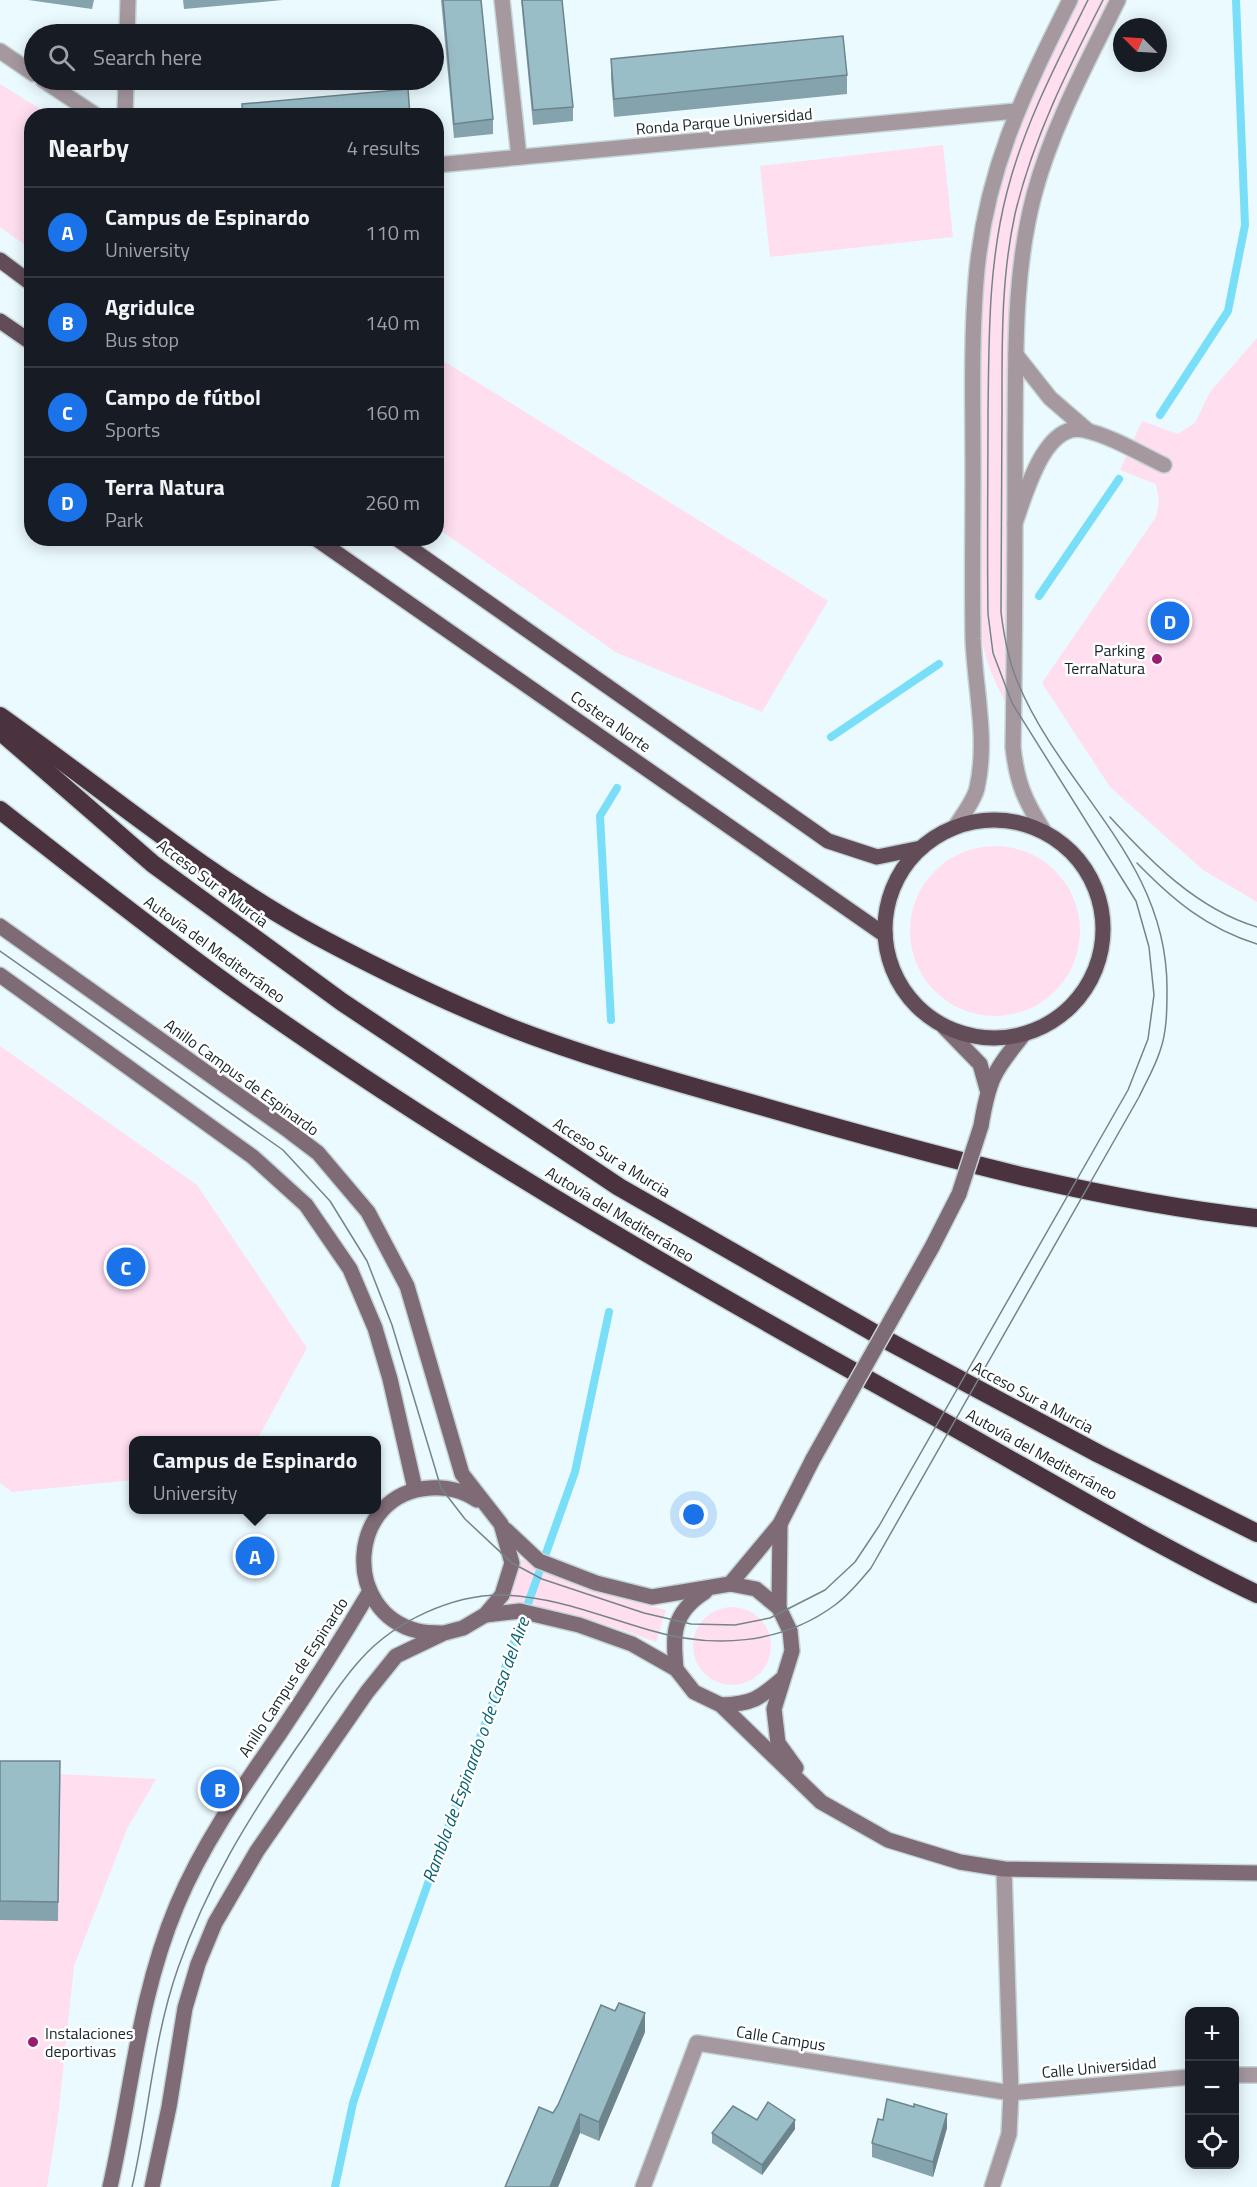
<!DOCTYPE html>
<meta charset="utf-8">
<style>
:root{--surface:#171b24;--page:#20242c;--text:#f1f3f6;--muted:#9ea1a6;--line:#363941;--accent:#1a73e8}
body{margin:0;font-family:"Titillium Web",sans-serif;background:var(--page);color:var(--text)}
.controls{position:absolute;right:18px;bottom:18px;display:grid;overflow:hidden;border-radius:12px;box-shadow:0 3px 15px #0003}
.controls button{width:54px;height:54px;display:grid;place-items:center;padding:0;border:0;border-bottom:2px solid var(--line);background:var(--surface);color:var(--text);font:30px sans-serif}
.compass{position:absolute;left:1113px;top:18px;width:54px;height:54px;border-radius:50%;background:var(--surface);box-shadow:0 3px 15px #0003;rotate:294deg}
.you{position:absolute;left:694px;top:1515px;width:21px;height:21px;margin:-15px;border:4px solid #fff;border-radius:50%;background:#1a73e8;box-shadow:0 0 0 9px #1a73e833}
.badge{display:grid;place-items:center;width:39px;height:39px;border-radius:50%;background:var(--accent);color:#fff;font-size:20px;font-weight:700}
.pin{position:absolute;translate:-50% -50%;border:3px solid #fff;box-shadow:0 2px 6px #0006}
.popup{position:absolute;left:129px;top:1436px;width:252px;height:78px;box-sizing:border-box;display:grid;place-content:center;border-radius:12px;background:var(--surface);filter:drop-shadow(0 2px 4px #0005);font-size:20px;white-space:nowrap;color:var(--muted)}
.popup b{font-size:22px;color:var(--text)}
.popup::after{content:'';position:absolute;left:50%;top:100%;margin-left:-12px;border:12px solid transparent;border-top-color:var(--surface)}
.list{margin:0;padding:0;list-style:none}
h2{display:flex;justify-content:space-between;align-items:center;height:78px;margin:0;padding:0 24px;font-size:26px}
h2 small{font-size:20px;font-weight:400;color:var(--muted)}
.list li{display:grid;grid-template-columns:39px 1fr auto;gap:18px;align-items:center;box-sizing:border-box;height:90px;padding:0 24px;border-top:2px solid var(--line)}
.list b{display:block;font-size:22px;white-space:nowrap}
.list p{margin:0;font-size:20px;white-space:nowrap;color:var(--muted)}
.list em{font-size:20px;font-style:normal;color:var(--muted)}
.icon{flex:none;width:33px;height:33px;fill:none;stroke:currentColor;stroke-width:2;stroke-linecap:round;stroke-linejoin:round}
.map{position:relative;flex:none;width:1257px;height:2187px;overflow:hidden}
.search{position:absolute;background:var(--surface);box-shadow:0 3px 15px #0003;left:24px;top:24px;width:420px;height:66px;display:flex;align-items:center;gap:15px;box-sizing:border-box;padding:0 21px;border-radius:33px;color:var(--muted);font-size:22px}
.panel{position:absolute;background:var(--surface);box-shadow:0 3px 15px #0003;left:24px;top:108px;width:420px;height:438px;border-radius:24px}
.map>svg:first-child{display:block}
</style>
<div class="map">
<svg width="1257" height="2187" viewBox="0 0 1257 2187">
<rect width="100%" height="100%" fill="#ebfafe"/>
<g fill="#ffdef0">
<path d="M1078 0H1112L1014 264 1011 299 1006 703C995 683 986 663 982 640 975 598 979 551 979 508 979 411 973 301 994 206 1011 133 1046 66 1078 0Z"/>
<polygon points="0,84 50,115 32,116 31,249 0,227"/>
<polygon points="943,145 953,237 770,257 760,166"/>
<polygon points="1257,338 1257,902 1203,870 1110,787 1042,683 1156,517 1159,501 1156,484 1120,470 1142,421 1178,434 1195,423 1210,392"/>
<polygon points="437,357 828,601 762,712 617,653 437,528"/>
<circle cx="995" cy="931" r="85"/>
<polygon points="0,1046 197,1185 307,1348 257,1440 134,1440 133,1480 12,1492 0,1483"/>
<path d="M522 1559C569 1587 614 1597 666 1610L656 1642C606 1624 560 1608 507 1602Z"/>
<circle cx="732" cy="1646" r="39"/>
<polygon points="0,1771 156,1779 127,1829 74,1966 58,2118 47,2187 0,2187"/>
</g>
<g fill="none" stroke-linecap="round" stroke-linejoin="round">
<g stroke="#79def8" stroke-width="8">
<polyline points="1160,415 1228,311 1245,225 1236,0"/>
<polyline points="1039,596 1119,479"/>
<polyline points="831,737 939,664"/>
<polyline points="611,1020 600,816 617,788"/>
<polyline points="335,2187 353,2103 397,1970 575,1472 609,1312"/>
</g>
<g stroke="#c5d4d7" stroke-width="18">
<g id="lane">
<polyline points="1016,355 1050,398 1087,430"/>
<path d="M1015 523C1025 496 1044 421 1084 430 1111 436 1139 453 1164 465"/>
</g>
</g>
<g stroke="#c5d4d7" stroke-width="18">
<g id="street">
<polyline points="502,0 519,157"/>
<polyline points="127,34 128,0"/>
<polyline points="0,51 34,74"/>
<polyline points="43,80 97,116"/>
<polyline points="125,116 126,80"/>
<polyline points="436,165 1016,111"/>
<path d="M955 827C962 816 974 801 977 788 988 739 975 689 973 639 972 583 973 527 973 471 973 408 971 345 976 281 984 174 1023 94 1070 0"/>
<path d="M1045 833C1025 801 1017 784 1013 747 1015 644 1015 541 1015 438 1016 357 1013 275 1034 195 1052 127 1087 63 1118 0"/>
<polyline points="1234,2075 1257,2075"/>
<polyline points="643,2187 697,2043 1011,2093 1190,2077"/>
<polyline points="992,2187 1009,2134 1011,2093 1004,1869"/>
</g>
</g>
<g stroke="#c5d4d7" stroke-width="18">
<g id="secondary">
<polyline points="0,926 289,1131 318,1153 368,1212 407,1286 462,1474 501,1524 512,1563 502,1595 485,1615 463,1628 444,1633 396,1656 367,1692 257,1851 215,1923 198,1964 185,2008 169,2107 152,2187"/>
<polyline points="0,975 253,1157 306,1205 350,1269 375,1328 390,1379 415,1489"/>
<polyline points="944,1027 980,1064 987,1089"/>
<path d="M981 1126C989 1078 994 1071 1024 1034"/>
<polyline points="932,1247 959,1194"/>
<polyline points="780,1524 779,1608 790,1631 792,1651 774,1709 778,1743 796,1768"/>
<polyline points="506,1530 539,1561 596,1583 652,1597 730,1584 756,1589 779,1608"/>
<polyline points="730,1584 780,1524 813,1459"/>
<polyline points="485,1615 520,1611 579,1625 632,1644 676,1669 694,1692 721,1705 821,1802 888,1840 960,1862 1004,1869 1257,1873"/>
<path d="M441 1633C434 1633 425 1633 418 1631 340 1612 348 1493 430 1488 448 1487 462 1490 477 1500"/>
<path d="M676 1669C673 1633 672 1613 705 1592"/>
<path d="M721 1705C752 1704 759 1699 782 1679"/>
<path d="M110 2187C132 2090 138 1998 177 1905 203 1843 242 1788 280 1733 311 1687 341 1640 370 1591"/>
</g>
</g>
<g stroke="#c5d4d7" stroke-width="18">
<g id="primary">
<polyline points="0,260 32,284"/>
<polyline points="0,321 32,343"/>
<polyline points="315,538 885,935"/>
<polyline points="396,538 828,841 877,857 921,848"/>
<circle cx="994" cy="929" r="109"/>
</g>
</g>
<g stroke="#c5d4d7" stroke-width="21">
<g id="highway">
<path d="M0 716C106 791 202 873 317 936 377 968 440 999 504 1025 600 1063 707 1090 806 1119 955 1161 1103 1201 1257 1218"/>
<polyline points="0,731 153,864 342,1002 619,1187 890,1342 1099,1454 1257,1533"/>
<path d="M0 810C78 871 156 933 237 991 458 1148 694 1283 930 1414 1039 1475 1146 1540 1257 1594"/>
</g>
</g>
<use href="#lane" stroke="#a5989f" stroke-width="15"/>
<use href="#street" stroke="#a5989f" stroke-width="15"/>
<use href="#secondary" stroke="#7e6b75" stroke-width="15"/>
<use href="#primary" stroke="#624c58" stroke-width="15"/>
<use href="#highway" stroke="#4a323f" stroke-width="18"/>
<g stroke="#768488" stroke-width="1.5">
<path d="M1110 817C1151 862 1197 909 1257 927"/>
<path d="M1137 863C1173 900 1206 928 1257 944"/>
<path d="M0 951 283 1150 330 1201 367 1261 392 1325 441 1488 465 1519 512 1563 542 1579 644 1613 691 1624 735 1625 770 1618 825 1590 855 1562 879 1526 1128 1090 1148 1039 1154 995 1149 947 1136 901 1012 703 993 653 988 614C987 547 988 480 988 414 989 339 988 265 1007 192 1024 125 1057 62 1088 0"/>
<path d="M132 2187C149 2114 153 2039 178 1968 207 1885 248 1819 297 1747 318 1718 337 1685 361 1659 395 1621 453 1594 504 1595 556 1597 600 1616 649 1630 712 1649 781 1645 835 1605 849 1595 860 1581 871 1568L1139 1097C1146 1082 1155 1067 1160 1051 1167 1032 1167 1009 1167 988 1167 860 1063 791 1018 683 1008 660 1004 637 1001 612 1001 544 1002 476 1002 408 1002 343 1001 278 1015 214 1033 138 1068 69 1103 0"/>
</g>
<g stroke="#c5d4d7" stroke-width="18" stroke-linecap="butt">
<g id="secondary-bridge">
<polyline points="959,1194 981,1126"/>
<polyline points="813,1459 932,1247"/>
</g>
</g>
<use href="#secondary-bridge" stroke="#7e6b75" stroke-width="15"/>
</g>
<g fill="#84a3ac">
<polygon points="28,0 94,0 92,9"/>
<polygon points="183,0 283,0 184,9"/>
<polygon points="441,0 481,0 493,119 493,134 454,138"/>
<polygon points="521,0 562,0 573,107 573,121 533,125"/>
<polygon points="611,59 847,75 847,94 614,117 611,78"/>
<polygon points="0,1761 60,1761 58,1921 0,1920"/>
<polygon points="645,2032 599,2141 580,2133 558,2187 505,2187 553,2113"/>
<polygon points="757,2120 795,2129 762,2175 712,2143 712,2133"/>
<polygon points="947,2128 933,2177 872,2157 872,2143"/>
</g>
<g fill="#6c858c">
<polygon points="645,2013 645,2032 599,2141 599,2122"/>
<polygon points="580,2114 580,2133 558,2187 550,2187"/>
<polygon points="947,2114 947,2128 933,2177 933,2162"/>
<polygon points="795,2120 795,2129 762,2175 762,2165"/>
</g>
<g fill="#9abec8" stroke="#6c858c" stroke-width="1.5">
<polygon points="443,0 481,0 493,119 454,124"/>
<polygon points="522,0 562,0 573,107 533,110"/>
<polygon points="843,36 847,75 614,99 611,59"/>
<polygon points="408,89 410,116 243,116 242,104"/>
<polygon points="0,1761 60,1761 58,1902 0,1901"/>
<polygon points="619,2003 645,2013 599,2122 580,2114 550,2187 505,2187 539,2107 553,2113 558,2105 601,2005 615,2011"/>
<polygon points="887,2099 914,2107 914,2104 947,2114 933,2162 872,2143 878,2119 883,2120"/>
<polygon points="768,2102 795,2120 762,2165 712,2133 733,2106 757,2120"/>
</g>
<g fill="#991b72" stroke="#fff" stroke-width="2">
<circle cx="1157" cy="659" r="6"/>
<circle cx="33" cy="2042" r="6"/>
</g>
<g text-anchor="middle" stroke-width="5" stroke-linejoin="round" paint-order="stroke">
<g font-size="16" fill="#172528" stroke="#fff">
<text transform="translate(724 121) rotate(-5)" y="6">Ronda Parque Universidad</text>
<text transform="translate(611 721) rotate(35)" y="6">Costera Norte</text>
<text transform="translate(213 883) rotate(37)" y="6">Acceso Sur a Murcia</text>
<text transform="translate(215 949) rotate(36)" y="6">Autovía del Mediterráneo</text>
<text transform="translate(242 1077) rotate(36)" y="6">Anillo Campus de Espinardo</text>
<text transform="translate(612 1157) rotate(32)" y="6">Acceso Sur a Murcia</text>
<text transform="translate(620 1214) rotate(31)" y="6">Autovía del Mediterráneo</text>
<text transform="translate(1033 1397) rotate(28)" y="6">Acceso Sur a Murcia</text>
<text transform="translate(1042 1454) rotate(29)" y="6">Autovía del Mediterráneo</text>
<text transform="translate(293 1677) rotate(-57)" y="6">Anillo Campus de Espinardo</text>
<text transform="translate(781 2038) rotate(9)" y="6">Calle Campus</text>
<text transform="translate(1099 2067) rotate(-5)" y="6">Calle Universidad</text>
</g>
<g font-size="16" fill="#172528" stroke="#fff" text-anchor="end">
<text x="1145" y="656">Parking<tspan x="1145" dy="18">TerraNatura</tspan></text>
<text x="45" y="2039" text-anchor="start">Instalaciones<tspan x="45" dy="18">deportivas</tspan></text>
</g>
<g font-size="18" font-style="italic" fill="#066072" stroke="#fff">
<text transform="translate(476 1750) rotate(-70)" y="6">Rambla de Espinardo o de Casa del Aire</text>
</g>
</g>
</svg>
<div class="controls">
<button>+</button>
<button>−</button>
<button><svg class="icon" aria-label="locate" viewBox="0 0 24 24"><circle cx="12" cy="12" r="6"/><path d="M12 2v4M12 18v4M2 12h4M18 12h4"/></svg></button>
</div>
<svg class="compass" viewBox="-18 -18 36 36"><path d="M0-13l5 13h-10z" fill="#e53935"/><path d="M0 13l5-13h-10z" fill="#9ea1a6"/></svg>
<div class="you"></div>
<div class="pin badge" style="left:255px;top:1556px">A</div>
<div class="popup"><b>Campus de Espinardo</b>University</div>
<div class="pin badge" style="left:220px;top:1789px">B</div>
<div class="pin badge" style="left:126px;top:1267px">C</div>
<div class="pin badge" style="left:1170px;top:621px">D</div>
<div class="search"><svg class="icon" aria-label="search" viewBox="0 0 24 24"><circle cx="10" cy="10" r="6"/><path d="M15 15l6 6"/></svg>Search here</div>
<section class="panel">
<h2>Nearby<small>4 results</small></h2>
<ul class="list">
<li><span class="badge">A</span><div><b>Campus de Espinardo</b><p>University</p></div><em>110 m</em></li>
<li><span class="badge">B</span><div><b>Agridulce</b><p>Bus stop</p></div><em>140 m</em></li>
<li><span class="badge">C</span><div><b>Campo de fútbol</b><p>Sports</p></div><em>160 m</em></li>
<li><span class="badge">D</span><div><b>Terra Natura</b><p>Park</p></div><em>260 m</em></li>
</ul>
</section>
</div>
